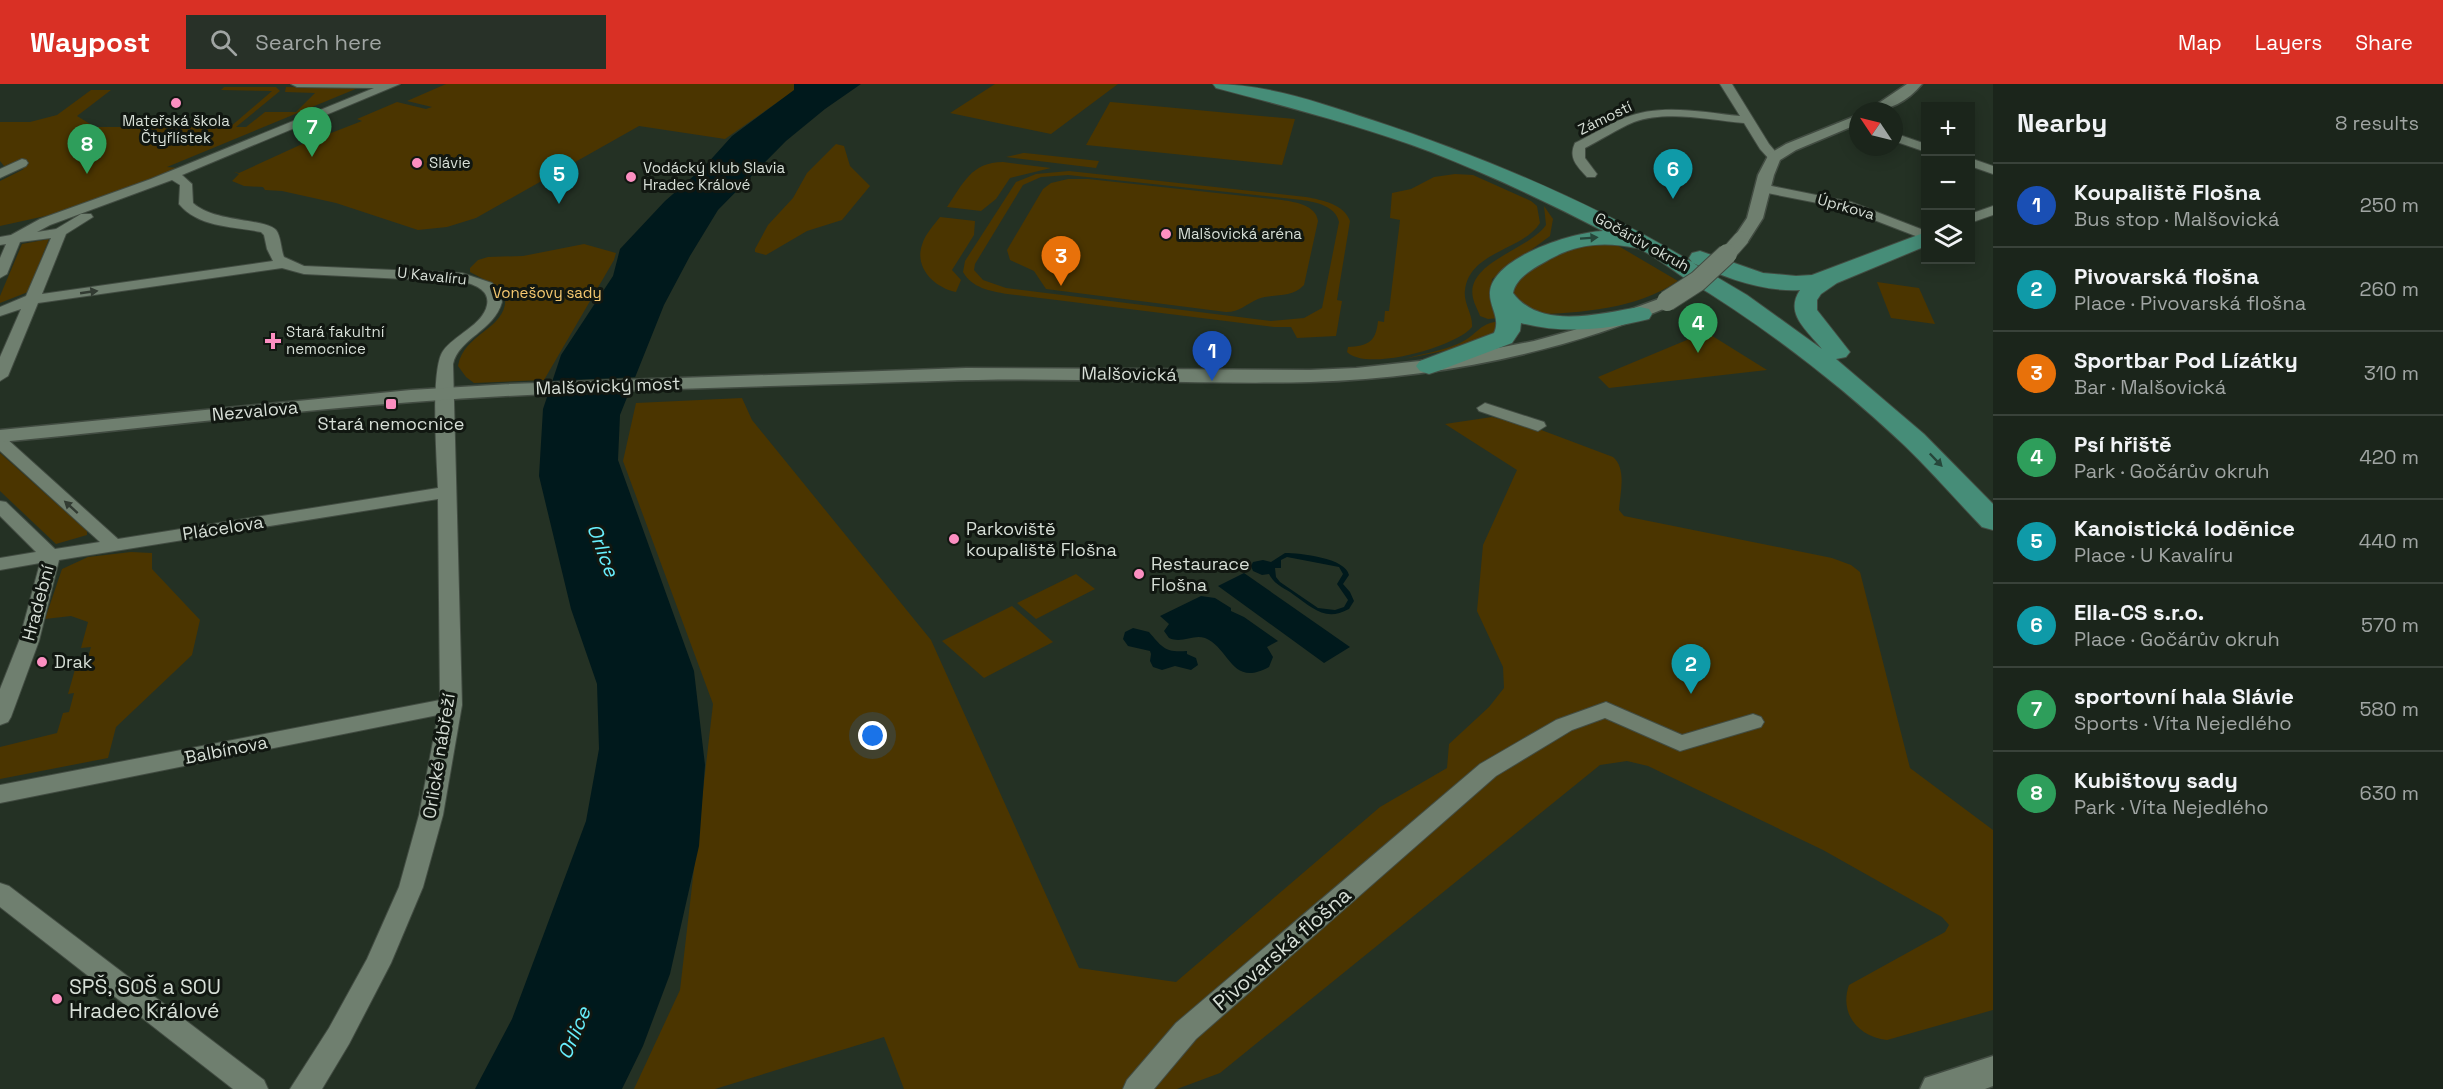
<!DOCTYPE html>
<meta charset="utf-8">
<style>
:root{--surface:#1b251b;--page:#283128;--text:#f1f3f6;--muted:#a0a5a3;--line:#39423a;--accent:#d93025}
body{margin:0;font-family:"Space Grotesk",sans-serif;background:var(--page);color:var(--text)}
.controls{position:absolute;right:18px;top:18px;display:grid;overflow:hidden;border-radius:0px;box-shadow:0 3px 15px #0003}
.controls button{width:54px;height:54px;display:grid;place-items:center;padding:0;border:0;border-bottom:2px solid var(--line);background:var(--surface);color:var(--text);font:30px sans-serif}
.compass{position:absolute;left:1849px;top:18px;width:54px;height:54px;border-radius:50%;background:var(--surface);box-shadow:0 3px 15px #0003;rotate:305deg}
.you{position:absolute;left:873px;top:652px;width:21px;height:21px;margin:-15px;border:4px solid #fff;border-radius:50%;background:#1a73e8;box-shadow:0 0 0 9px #1a73e833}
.badge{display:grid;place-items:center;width:39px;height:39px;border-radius:50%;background:var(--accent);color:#fff;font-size:20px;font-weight:700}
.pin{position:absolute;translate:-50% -50px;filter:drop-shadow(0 2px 3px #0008)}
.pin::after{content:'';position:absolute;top:32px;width:21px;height:18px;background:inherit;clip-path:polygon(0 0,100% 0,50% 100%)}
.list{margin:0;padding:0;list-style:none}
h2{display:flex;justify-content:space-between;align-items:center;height:78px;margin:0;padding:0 24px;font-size:26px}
h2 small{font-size:20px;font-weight:400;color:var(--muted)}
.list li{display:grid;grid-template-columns:39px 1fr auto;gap:18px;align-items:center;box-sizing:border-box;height:84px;padding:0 24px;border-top:2px solid var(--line)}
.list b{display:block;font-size:22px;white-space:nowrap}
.list p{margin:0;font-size:20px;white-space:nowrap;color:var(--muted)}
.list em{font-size:20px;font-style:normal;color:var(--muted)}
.icon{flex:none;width:33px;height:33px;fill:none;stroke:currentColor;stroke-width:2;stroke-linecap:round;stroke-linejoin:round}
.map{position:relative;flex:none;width:1993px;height:1005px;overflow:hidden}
header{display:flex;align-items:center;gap:36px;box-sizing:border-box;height:84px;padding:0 30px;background:var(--accent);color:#fff}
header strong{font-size:28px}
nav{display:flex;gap:33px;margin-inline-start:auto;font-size:21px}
.search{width:420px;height:54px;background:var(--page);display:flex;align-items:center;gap:15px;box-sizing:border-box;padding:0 21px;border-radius:0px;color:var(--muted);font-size:22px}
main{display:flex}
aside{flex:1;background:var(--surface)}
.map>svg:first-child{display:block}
</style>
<header>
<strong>Waypost</strong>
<div class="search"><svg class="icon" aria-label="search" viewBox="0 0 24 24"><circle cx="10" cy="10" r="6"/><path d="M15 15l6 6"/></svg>Search here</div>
<nav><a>Map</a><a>Layers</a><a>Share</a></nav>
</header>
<main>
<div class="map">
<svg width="1993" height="1005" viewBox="0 0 1993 1005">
<rect width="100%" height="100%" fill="#243124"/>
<g fill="#4b3500" fill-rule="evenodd">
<polygon points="446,0 794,0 795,6 725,55 639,42 476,134 447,143 418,146 336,119 282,107 265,106 263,103 244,102 232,97 239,90 234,88 239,89 300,61 362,37 357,35 397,18 426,25 432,23 407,17"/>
<polygon points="995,0 1118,0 1051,50 950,29"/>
<polygon points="224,3 276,3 280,7 236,43 246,43 265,28 296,28 315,9 285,8 286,3 358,4 167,83 178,84 59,129 0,142 0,97 24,85 4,82 0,77 0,38 30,38 57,31 91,6 111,6 77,32 95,43 230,43 272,7 221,6"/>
<polygon points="1110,18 1111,18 1295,35 1282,81 1086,61"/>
<polygon points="836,60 844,62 850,82 870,102 842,136 807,147 766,171 755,168 755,165 768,141 793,114 807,89"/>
<polygon points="1023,69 1025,69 1099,77 1096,84 1006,73"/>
<path d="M1003 78 1051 84 1010 94 996 115 981 127 947 123C963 100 971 78 1003 78Z"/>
<path d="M1069 87 1306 113C1322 116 1344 120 1350 137L1337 216 1342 217 1336 252 1297 254 1291 243H1274L1007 210C990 207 972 204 963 188L965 177 1016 98 1036 90ZM1068 91 1302 116C1315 118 1336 122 1339 138L1322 224 1304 234 1271 237 1006 204 983 196 974 186 975 180 1023 101 1041 93Z"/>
<path d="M1455 90 1473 91 1531 117 1537 122 1540 139C1522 167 1470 167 1465 206 1463 219 1473 230 1472 243 1456 263 1366 288 1347 268L1348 263C1368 262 1376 258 1378 237L1384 238 1385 227H1389L1400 136 1390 134 1392 109 1411 105 1434 93Z"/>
<path d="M1068 95H1088L1282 116C1295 118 1316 121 1318 137L1304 201C1291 215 1274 209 1258 215 1246 220 1240 228 1226 228L1046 205 1034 187 1010 176 1007 166 1043 105 1051 99Z"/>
<path d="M1544 122 1553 135 1550 152 1492 195 1491 213 1499 234 1488 235 1480 232C1478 226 1474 220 1473 214 1465 178 1529 166 1546 141Z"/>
<path d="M940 133 975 137 974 151 952 186 961 196 956 208C935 204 914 184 922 161 925 150 934 141 940 133Z"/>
<polygon points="49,155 28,208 0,219 0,212 22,160"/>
<path d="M1610 157 1678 197C1634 226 1583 228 1532 231L1512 213 1513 203 1521 193 1566 162Z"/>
<path d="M584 160 616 169 614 176 544 296 474 299 466 293 458 282C464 246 514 245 504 206L470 188V184L478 176 488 173 523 172Z"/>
<polygon points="1877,198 1919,204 1935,240 1891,234"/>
<path d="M1501 237 1500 246 1483 259 1404 275C1422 270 1442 267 1460 259 1479 250 1478 239 1501 237Z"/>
<polygon points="1706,248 1767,286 1609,304 1598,293"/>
<path d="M742 314 752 336 931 556 1079 884 1176 898 1380 723 1447 684 1449 660 1489 623 1504 604 1503 583 1477 527 1483 461 1517 386 1445 340 1492 333 1536 344 1613 373C1627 385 1620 409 1619 426L1624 432 1832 474 1851 481 1860 488 1910 684 1993 746V926L1887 956C1858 953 1839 929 1849 901L1945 848 1949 841 1942 833 1823 766 1648 682 1627 677 1600 681 1220 989 1177 1005H904L884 953 715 1005H634L680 906 713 620 623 377 636 319Z"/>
<polygon points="0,369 87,447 87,451 56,460 0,407"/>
<polygon points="131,468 152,469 152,485 200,536 192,571 116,643 108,674 0,695 0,663 57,649 63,629 69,628 74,609 68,610 76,582 86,580 91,563 81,564 88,538 71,532 45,535 62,485 88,473"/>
<polygon points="1076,490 1095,505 1036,535 1017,519"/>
<polygon points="1012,522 1053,558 984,594 942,557"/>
</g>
<g fill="#00191c" fill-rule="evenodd">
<polygon points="794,0 861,0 825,25 786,57 718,126 690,172 664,221 620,331 618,376 694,587 705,681 699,762 670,890 643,962 622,1005 475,1005 512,935 586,737 599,665 597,600 571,525 539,392 543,325 561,271 613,192 620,165 665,117 705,82 732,52 794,6"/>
<path d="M1285 469C1300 469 1346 474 1349 491L1343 500 1350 508 1354 517 1349 525C1325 538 1313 524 1294 511 1285 504 1275 502 1269 490L1262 491 1253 487 1251 482 1253 478 1263 476 1271 478ZM1287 473 1339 483 1343 490 1337 500 1348 516 1344 523 1335 526 1318 524 1280 498 1276 493 1275 484H1281V476Z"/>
<polygon points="1244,489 1350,563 1324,579 1218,502"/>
<path d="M1201 512 1215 514 1231 524V527L1244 533 1278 557 1267 563 1273 573 1269 583C1231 604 1230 564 1205 554 1193 550 1182 560 1169 554L1164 547 1169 540 1160 532Z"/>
<path d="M1133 544 1149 548C1162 563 1165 569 1187 567V570L1196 574 1198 581 1191 586 1175 582 1162 586 1153 583 1150 577 1151 570 1150 567 1128 562 1123 555 1125 548Z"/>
</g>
<polygon fill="#243124" points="639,293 632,309 544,312 549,297"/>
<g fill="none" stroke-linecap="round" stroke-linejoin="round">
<g stroke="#424c42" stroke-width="2">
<g id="minor">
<path d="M291 0H400L182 91 192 100 193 119C215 139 265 134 276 146 281 152 281 166 284 173L304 182 462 189 492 199 500 210 502 218C494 247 459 254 453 280L462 621 443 731 423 803 391 879 349 960 322 1005H290L329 944 367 875 399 803 419 731 438 631 0 719V701L440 616 438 415 59 476 39 557 11 633 8 638 0 641V605L19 557 40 479 0 486V474L36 468 0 432V417L6 418 55 465 100 458 0 367V353L6 354 118 455 438 404C437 378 430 285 443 267 454 251 483 241 487 221 490 207 476 201 464 198L304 190 282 184 38 219 8 292 0 297V273L21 225 0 232V223L26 212 51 154 20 158 7 190 0 194V174L6 160 0 161V153L11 151 40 135 151 95 374 4 297 3ZM172 96 180 101 179 120C199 144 233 142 261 148L264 151 267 165 273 177 42 210 66 150 93 133 91 130H81L56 145 37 148 50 141Z"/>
<path d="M1720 0H1732L1769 60 1780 73 1778 76H1770L1760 65 1744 39C1710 36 1667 26 1634 38 1617 45 1601 56 1585 64V74L1597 90 1595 93H1587C1577 82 1568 74 1575 59 1591 51 1607 41 1624 34 1660 19 1702 28 1740 32Z"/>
<polygon points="1894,49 1926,60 1926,68 1894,57"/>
<polygon points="1970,74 1993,82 1993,90 1970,82"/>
<polygon points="22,75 26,76 28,79 26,82 0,94 0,85"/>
<polygon points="1762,100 1851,118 1926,147 1926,156 1843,124 1757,107 1756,104 1757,101"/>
<polygon points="1993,122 1993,131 1970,139 1970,130"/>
<polygon points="1485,319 1544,338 1546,342 1538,347 1479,327 1477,324"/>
<polygon points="1606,618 1682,651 1753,630 1761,633 1764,638 1761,643 1680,667 1605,634 1572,646 1496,692 1196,955 1154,1005 1123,1005 1127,996 1176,939 1480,680 1556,636"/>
<polygon points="0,799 9,802 264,996 268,1005 233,1005 0,823"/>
</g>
</g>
<g stroke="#424c42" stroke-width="3">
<g id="tertiary">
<path d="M1907 0H1922C1908 17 1889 27 1867 27Z"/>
<polygon points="1858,31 1858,40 1796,66 1780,76 1774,91 1763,134 1747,159 1735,159 1733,155 1747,134 1758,91 1769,70 1786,60"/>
<path d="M1667 212 1673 213 1676 217 1673 221C1558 270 1436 294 1311 298 1187 301 1062 292 938 297 763 303 588 305 413 318 275 328 138 345 0 358V346L411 306 510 300 966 284 1310 286 1356 284 1447 274 1534 257 1574 246Z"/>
<polygon points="1993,972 1993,1002 1985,1005 1920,1005 1925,994"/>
</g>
</g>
<g stroke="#424c42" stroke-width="2">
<path id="primary" d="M1213 0C1267 0 1321 19 1372 36 1484 73 1591 118 1692 178L1689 174 1692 169 1700 167 1763 189 1796 192 1812 191 1926 148V162L1837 199 1821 210 1817 216V226L1850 268 1846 273 1836 275 1924 350 1993 420V446L1982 443C1956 416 1931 387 1904 361 1837 298 1764 242 1686 195 1677 189 1645 165 1636 164 1606 158 1580 159 1552 174 1538 182 1516 192 1513 209 1541 247 1601 229 1640 223L1649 225 1652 230 1649 235C1606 246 1563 250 1521 239L1520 247 1512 259 1438 287 1429 290 1420 287 1416 282 1420 277 1494 249C1501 234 1489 223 1490 208 1493 173 1573 148 1603 147 1547 118 1490 91 1431 68 1361 42 1288 23 1216 4ZM1693 179C1726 194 1763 208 1800 206 1784 230 1807 246 1822 265L1747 211Z"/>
</g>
<use href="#minor" fill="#6f7f6f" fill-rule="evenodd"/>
<use href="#tertiary" fill="#6f7f6f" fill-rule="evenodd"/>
<use href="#primary" fill="#468d78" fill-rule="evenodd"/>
<g stroke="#424c42" stroke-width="17" stroke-linecap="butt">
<polyline id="tertiary-bridge-far1" points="1726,172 1741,155"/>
</g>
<g stroke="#424c42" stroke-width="22" stroke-linecap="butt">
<polyline id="tertiary-bridge" points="1667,217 1698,197 1727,170"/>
</g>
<use href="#tertiary-bridge-far1" stroke="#6f7f6f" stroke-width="15"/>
<use href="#tertiary-bridge" stroke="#6f7f6f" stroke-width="20"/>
</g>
<defs><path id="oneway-solid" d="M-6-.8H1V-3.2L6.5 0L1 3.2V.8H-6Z" transform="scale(1.5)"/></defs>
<g fill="#26463a">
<use href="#oneway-solid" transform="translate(1589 154) rotate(-4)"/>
<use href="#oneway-solid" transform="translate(1936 376) rotate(46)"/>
</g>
<g fill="#323b32">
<use href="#oneway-solid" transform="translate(89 208) rotate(-8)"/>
<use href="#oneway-solid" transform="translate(71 423) rotate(-138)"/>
</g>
<g fill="#fc8fc1" stroke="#111711" stroke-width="2">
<circle cx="176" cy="19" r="6"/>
<circle cx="417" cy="79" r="6"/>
<circle cx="631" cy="93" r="6"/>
<circle cx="1166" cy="150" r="6"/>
<path d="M270 248h6v6h6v6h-6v6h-6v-6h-6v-6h6z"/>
<rect x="385" y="314" width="12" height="12" rx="3"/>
<circle cx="954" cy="455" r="6"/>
<circle cx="1139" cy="490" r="6"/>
<circle cx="42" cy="578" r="6"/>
<circle cx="57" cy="915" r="6"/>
</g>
<g text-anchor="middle" stroke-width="6" stroke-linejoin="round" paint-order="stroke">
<g font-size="15" fill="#d7dfd7" stroke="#111711">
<text transform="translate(1605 34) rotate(-26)" y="5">Zámostí</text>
<text transform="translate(1846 123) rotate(16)" y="5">Úprkova</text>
<text transform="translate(1642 158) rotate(29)" y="5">Gočárův okruh</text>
<text transform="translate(432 192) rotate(6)" y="5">U Kavalíru</text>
</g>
<g font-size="15" fill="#d7dfd7" stroke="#111711" text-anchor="start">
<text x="176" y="42" text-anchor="middle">Mateřská škola<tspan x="176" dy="17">Čtyřlístek</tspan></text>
<text x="429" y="84">Slávie</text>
<text x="643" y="89">Vodácký klub Slavia<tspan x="643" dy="17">Hradec Králové</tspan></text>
<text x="1178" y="155">Malšovická aréna</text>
<text x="286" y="253">Stará fakultní<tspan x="286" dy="17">nemocnice</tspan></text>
</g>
<g font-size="15" fill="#f6c970" stroke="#111711">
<text x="547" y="214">Vonešovy sady</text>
</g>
<g font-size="18" fill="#d7dfd7" stroke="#111711">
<text transform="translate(1129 290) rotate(1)" y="6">Malšovická</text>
<text transform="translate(608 302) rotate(-2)" y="6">Malšovický most</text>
<text transform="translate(255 327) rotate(-5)" y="6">Nezvalova</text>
<text transform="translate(223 444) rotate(-9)" y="6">Plácelova</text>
<text transform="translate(38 519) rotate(-75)" y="6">Hradební</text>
<text transform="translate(226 666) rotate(-11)" y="6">Balbínova</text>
<text transform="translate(439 672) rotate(-81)" y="6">Orlické nábřeží</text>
</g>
<g font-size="18" fill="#d7dfd7" stroke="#111711" text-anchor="start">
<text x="391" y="346" text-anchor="middle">Stará nemocnice</text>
<text x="966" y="451">Parkoviště<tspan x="966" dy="21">koupaliště Flošna</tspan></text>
<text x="1151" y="486">Restaurace<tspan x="1151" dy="21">Flošna</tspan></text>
<text x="54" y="584">Drak</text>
</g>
<g font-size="20" font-style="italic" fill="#68effd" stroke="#111711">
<text transform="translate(603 466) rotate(69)" y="7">Orlice</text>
<text transform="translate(574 949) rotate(-67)" y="7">Orlice</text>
</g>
<g font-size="21" fill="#d7dfd7" stroke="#111711">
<text transform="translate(1282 865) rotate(-41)" y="7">Pivovarská flošna</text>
</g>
<g font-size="21" fill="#d7dfd7" stroke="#111711" text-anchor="start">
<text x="69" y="910">SPŠ, SOŠ a SOU<tspan x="69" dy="24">Hradec Králové</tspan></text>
</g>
</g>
</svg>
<div class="controls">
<button>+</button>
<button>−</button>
<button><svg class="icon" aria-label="layers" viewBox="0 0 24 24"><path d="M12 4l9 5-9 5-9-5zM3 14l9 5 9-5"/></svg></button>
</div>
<svg class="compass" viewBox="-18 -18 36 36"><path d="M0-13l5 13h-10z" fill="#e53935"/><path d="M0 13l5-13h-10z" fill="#a0a5a3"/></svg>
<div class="you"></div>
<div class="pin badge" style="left:1212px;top:297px;background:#1a4fb4">1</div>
<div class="pin badge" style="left:1691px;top:610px;background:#0f9aa8">2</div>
<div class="pin badge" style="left:1061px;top:202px;background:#e8710a">3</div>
<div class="pin badge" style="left:1698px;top:269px;background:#2e9e5b">4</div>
<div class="pin badge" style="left:559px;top:120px;background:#0f9aa8">5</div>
<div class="pin badge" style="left:1673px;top:115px;background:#0f9aa8">6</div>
<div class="pin badge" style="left:312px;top:73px;background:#2e9e5b">7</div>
<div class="pin badge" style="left:87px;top:90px;background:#2e9e5b">8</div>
</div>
<aside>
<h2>Nearby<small>8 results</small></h2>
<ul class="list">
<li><span class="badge" style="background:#1a4fb4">1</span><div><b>Koupaliště Flošna</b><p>Bus stop · Malšovická</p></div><em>250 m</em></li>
<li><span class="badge" style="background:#0f9aa8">2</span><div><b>Pivovarská flošna</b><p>Place · Pivovarská flošna</p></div><em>260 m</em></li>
<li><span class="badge" style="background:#e8710a">3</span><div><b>Sportbar Pod Lízátky</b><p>Bar · Malšovická</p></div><em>310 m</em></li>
<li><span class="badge" style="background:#2e9e5b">4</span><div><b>Psí hřiště</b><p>Park · Gočárův okruh</p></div><em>420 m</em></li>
<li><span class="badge" style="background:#0f9aa8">5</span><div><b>Kanoistická loděnice</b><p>Place · U Kavalíru</p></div><em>440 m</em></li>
<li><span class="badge" style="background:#0f9aa8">6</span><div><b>Ella-CS s.r.o.</b><p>Place · Gočárův okruh</p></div><em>570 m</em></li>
<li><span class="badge" style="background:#2e9e5b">7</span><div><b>sportovní hala Slávie</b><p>Sports · Víta Nejedlého</p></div><em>580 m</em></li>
<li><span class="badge" style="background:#2e9e5b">8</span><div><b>Kubištovy sady</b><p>Park · Víta Nejedlého</p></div><em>630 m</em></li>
</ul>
</aside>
</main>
